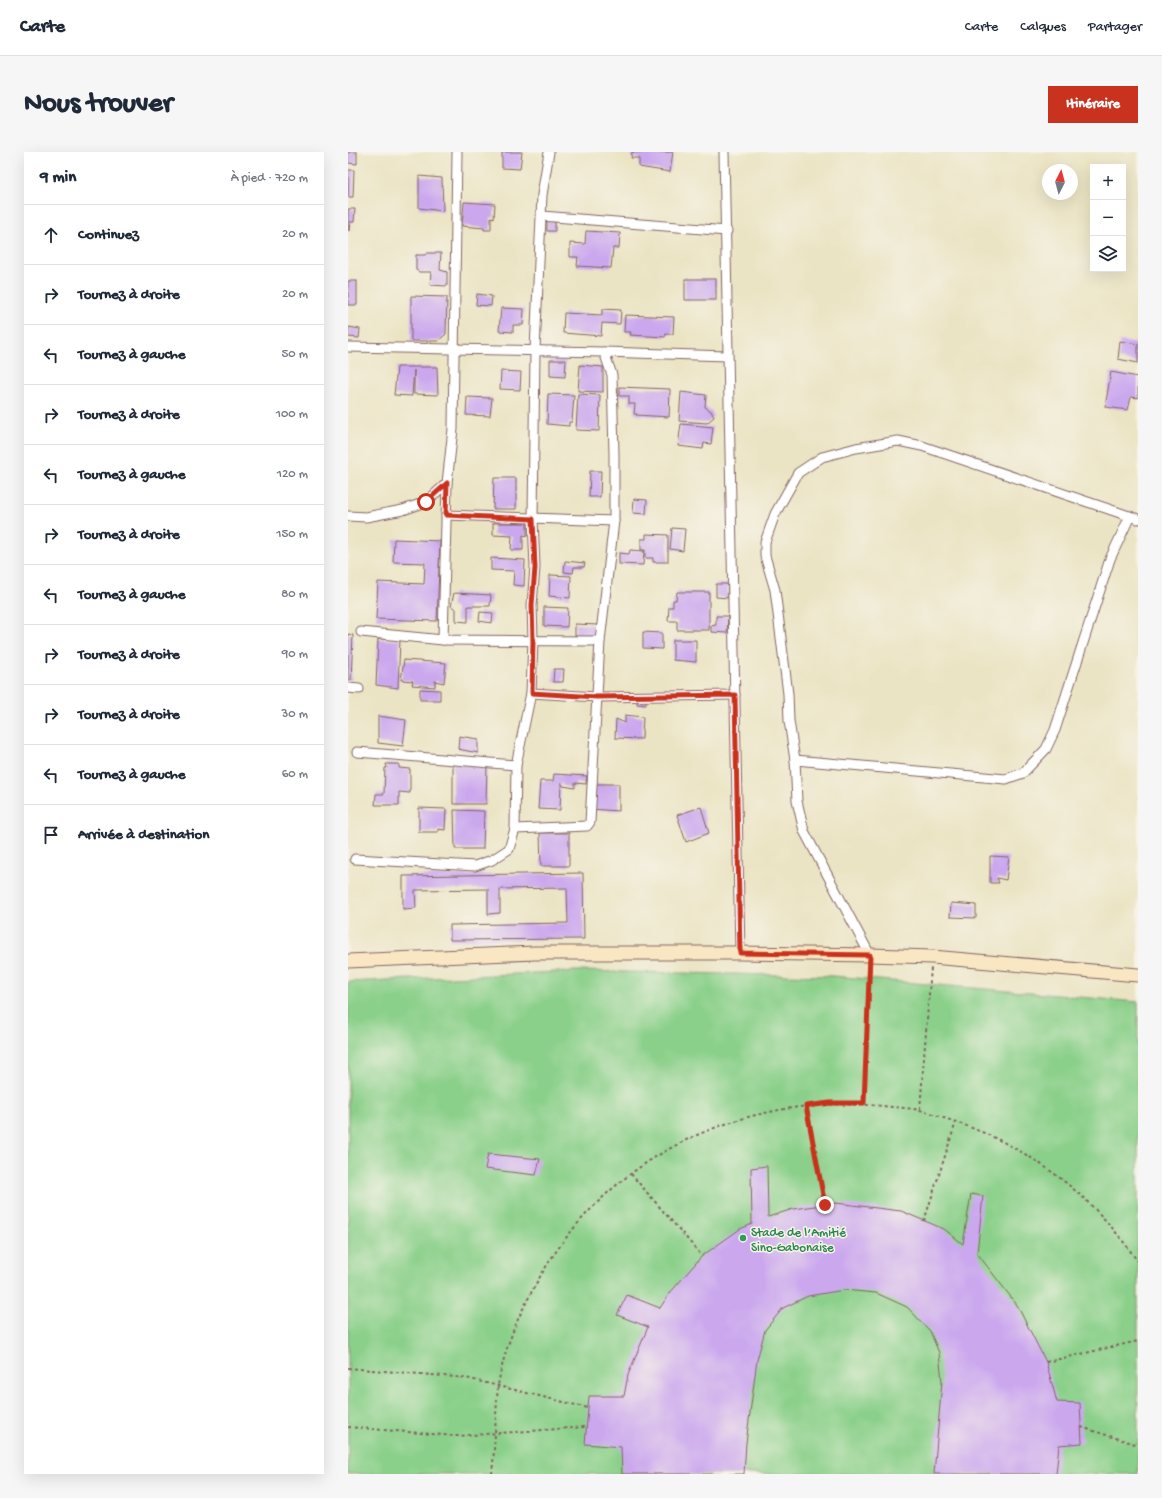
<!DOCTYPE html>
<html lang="fr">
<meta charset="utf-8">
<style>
:root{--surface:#fff;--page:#f6f6f7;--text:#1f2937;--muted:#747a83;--line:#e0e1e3;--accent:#c8321e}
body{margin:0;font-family:"Gochi Hand",sans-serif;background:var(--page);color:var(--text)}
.controls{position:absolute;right:12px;top:12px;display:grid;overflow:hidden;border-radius:0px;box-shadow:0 4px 16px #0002}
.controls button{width:36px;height:36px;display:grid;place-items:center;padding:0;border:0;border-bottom:1px solid var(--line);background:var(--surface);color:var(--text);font:20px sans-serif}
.compass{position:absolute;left:694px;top:12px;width:36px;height:36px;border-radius:50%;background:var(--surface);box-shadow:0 4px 16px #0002;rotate:6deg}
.stop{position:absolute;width:12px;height:12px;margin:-9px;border:3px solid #c8321e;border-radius:50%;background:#fff}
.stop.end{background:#c8321e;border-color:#fff;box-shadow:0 1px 4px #0008}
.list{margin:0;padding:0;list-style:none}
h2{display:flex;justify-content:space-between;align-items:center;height:52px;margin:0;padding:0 16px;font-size:17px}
h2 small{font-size:13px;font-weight:400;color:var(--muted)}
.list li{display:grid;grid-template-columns:26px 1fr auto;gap:12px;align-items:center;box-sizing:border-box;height:60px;padding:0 16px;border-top:1px solid var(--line)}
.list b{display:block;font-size:15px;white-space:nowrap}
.list em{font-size:13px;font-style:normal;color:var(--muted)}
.icon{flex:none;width:22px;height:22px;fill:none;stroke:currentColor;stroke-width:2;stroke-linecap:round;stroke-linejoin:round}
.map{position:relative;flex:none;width:790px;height:1322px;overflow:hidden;border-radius:0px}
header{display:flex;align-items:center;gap:24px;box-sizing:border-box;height:56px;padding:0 20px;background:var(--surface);border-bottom:1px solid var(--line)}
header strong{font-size:19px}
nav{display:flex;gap:22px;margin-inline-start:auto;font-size:14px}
.intro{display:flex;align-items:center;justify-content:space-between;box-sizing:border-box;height:96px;padding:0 24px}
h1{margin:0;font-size:28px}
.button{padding:10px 18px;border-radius:0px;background:var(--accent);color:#fff;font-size:14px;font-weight:700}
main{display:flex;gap:24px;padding:0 24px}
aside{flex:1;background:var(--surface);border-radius:0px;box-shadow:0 4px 16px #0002}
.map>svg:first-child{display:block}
</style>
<header>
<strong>Carte</strong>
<nav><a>Carte</a><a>Calques</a><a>Partager</a></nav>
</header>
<div class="intro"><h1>Nous trouver</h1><a class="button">Itinéraire</a></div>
<main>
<aside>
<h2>9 min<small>À pied · 720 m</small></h2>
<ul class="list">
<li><svg class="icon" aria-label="ahead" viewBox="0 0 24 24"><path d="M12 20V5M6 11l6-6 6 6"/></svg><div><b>Continuez</b></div><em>20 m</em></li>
<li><svg class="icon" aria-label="right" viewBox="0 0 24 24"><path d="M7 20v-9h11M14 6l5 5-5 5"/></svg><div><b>Tournez à droite</b></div><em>20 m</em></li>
<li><svg class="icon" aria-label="left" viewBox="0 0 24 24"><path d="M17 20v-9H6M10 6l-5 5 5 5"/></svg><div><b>Tournez à gauche</b></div><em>50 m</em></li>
<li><svg class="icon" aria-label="right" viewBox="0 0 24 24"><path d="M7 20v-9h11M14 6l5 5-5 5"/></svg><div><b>Tournez à droite</b></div><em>100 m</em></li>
<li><svg class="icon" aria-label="left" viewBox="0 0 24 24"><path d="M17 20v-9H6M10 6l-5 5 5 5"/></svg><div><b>Tournez à gauche</b></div><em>120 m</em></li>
<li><svg class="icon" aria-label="right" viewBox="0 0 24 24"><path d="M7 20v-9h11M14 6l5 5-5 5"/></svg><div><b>Tournez à droite</b></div><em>150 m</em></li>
<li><svg class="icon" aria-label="left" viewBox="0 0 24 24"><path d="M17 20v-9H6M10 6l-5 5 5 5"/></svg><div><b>Tournez à gauche</b></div><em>80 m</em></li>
<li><svg class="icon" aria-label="right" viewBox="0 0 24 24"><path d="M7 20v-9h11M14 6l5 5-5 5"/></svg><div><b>Tournez à droite</b></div><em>90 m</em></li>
<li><svg class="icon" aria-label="right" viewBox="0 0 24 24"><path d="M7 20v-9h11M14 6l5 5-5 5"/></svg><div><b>Tournez à droite</b></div><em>30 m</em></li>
<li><svg class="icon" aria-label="left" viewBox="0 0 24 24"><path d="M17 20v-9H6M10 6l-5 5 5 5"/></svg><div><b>Tournez à gauche</b></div><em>60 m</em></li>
<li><svg class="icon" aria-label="arrive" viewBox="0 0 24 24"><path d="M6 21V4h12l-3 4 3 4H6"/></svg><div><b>Arrivée à destination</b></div></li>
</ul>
</aside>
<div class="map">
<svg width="790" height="1322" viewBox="0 0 790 1322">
<rect width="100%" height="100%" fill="#f7f3e8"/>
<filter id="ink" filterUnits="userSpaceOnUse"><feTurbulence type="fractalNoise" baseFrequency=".025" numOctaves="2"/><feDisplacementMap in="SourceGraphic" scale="8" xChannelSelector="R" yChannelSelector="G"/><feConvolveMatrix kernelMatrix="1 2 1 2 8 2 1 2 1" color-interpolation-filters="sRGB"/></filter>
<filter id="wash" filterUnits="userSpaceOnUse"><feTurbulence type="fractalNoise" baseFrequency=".012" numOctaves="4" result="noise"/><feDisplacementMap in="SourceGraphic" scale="16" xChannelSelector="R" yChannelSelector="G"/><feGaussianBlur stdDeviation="0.9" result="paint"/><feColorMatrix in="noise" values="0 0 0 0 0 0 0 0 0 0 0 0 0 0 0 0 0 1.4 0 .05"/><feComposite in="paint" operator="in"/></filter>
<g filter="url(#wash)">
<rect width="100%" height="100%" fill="#ebe4c4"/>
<polygon fill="#8bd08a" stroke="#6a785a" points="229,819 484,824 790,850 790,1322 0,1322 0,830"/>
<g id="blocks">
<g fill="#cba7ee">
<polygon points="0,0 9,0 9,12 0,11"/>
<polygon points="154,0 174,0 172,17 154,16"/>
<polygon points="284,0 325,0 322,20 291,15 291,6 283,6"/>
<polygon points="0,18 6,18 5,45 0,45"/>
<polygon points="71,24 94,26 95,59 71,56"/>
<polygon points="116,50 147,52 146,66 143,65 143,78 136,78 136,76 114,74"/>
<polygon points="0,57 7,57 6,70 2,70 1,79 0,78"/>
<polygon points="199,69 207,70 207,79 199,79"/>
<polygon points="238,79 272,81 271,96 265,96 263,116 229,114 230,105 222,105 222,91 237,92"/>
<polygon points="79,101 93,101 92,118 99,120 99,134 82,133 83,120 71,120 68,118 68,103 77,103"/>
<rect x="337" y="127" width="31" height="21"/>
<rect x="0" y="129" width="9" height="24"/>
<polygon points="129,142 144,144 143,154 128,153"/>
<polygon points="63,144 99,145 98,182 90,189 63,189"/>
<polygon points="153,156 176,157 175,173 165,173 165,180 151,179"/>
<polygon points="254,157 273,158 272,172 254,171 253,184 215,181 216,161 254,163"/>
<polygon points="277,163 326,165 325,182 318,182 317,185 282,183 283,180 276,180"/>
<polygon points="1,175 12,177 11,186 0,185"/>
<polygon points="772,189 790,192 790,211 770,207"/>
<polygon points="202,208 218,208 217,225 202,224"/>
<polygon points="232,213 255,215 255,240 230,239"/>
<polygon points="49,215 89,215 90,243 66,242 66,218 64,244 46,243"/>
<polygon points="153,219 173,220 172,238 152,237"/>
<polygon points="763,220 790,225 790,246 783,245 780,258 757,255"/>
<polygon points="271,235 322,237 321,265 288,263 289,262 286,262 287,252 281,252 281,244 271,244"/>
<polygon points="333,240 358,243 357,255 363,259 366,265 359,271 331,269"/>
<polygon points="200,242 226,243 224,270 221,270 221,274 199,272"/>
<polygon points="230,242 252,243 251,279 228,278"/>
<polygon points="119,245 144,246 142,264 118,263"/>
<polygon points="333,272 365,275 363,292 356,291 355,297 330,294"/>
<polygon points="242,319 253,319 252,345 241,345"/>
<polygon points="146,326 168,326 168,357 145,357"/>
<polygon points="286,347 299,348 298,362 285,361"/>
<polygon points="145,371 179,371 179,384 175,383 175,398 163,398 164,384 145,383"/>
<polygon points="324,376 337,377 335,399 322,397"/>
<polygon points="298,382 320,383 320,410 305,410 305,406 297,406 297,398 293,398 293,387 298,387"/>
<polygon points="46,387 92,389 89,469 28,467 30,430 76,432 77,411 45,410"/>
<polygon points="282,398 296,399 295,413 271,412 271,401 281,402"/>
<polygon points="143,406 177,408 176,434 165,433 166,419 143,418"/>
<polygon points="217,409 237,411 236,415 226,415 225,421 216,420"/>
<polygon points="202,423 223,424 222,446 201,444"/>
<polygon points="368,432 380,432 380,446 368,445"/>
<polygon points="329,440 361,440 361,478 329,478 329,469 320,469 321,455 325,455 325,448 328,448"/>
<polygon points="106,441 143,443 142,454 120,454 120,470 108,469 108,457 103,454"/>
<polygon points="196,455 220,456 219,475 196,474"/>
<polygon points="132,460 145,461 144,471 131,469"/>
<polygon points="368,464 380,464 379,481 363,480 363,474 368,473"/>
<polygon points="227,472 250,473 250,487 227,487"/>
<polygon points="295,480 314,481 314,497 295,496"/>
<polygon points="0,482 5,483 3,528 0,528"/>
<polygon points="30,487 52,488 50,536 28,533"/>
<polygon points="325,488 348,488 348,510 325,508"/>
<polygon points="56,508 98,511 96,531 87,529 87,535 64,533 65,529 53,528"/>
<polygon points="206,517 216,517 215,530 205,530"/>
<polygon points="72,537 92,538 92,548 72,548"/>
<polygon points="290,545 298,546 298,553 289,552"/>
<polygon points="277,563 295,565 294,587 267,586 268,567 277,571"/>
<polygon points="30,564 58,568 55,594 30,591"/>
<polygon points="111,584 130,587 130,601 110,597"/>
<polygon points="105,611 139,613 138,652 105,652"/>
<polygon points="38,612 51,612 51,616 62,617 62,641 51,640 51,653 27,653 28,642 36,642 37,616 39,616"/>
<polygon points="206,622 239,624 238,632 227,631 227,636 215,634 213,630 212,658 190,657 192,629 205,629"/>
<polygon points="242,632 271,632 271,659 241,657"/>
<polygon points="353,655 361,681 338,690 329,663"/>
<polygon points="71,656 98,657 97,678 90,677 90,680 71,680"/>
<polygon points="106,658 136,659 135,697 107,697"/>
<polygon points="192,681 221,681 221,714 193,714"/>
<polygon points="642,704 661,705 658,728 649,726 651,731 642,731"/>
<polygon points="235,721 236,787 102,788 102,773 220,771 219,736 152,737 152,761 140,762 140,737 67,738 68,756 55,757 55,724"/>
<polygon points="603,751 628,753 628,766 602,765"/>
<polygon points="140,1002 192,1007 188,1023 137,1017"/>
<polygon points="419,1014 420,1065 445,1057 488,1051 553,1059 596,1077 615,1092 623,1042 635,1044 629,1101 669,1153 698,1210 709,1250 732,1251 734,1291 711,1293 708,1322 586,1322 594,1229 591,1201 582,1179 559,1155 528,1141 496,1138 460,1144 435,1156 417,1178 409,1208 398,1291 396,1322 274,1322 273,1295 237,1292 241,1244 276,1244 280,1223 300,1175 269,1163 279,1143 312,1156 321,1142 354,1104 392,1077 404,1072 403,1016"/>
</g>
</g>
</g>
<g filter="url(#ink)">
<use href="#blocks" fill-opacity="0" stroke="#826461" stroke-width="1"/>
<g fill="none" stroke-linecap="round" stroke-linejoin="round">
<g stroke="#826461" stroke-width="11">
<g id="minor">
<polyline points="376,0 392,801"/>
<polyline points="194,64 379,79"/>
<polyline points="0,195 256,200 264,223 266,302 266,369 252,489 242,670 239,674 167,677"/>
<polyline points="256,200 379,204"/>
<polyline points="98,363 266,369"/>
<polyline points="0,364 18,365 55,358 78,350 99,331"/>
<polyline points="13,480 95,488 252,489"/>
<polyline points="95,488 99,331 105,277 109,0"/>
<polyline points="0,536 11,537"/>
<polyline points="183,541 249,545 387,543"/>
<polyline points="9,600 168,613"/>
<polyline points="447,608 658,627 675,621 698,597 707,578 762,407 782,364"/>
<polyline points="7,707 127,714 144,708 161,697 167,677 168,613 183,541 185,488 184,453 187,415 185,367 187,198 194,43 201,0"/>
<polyline points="522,803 456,679 449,649 447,608 441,569 440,542 427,438 417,404 417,390 427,362 450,321 474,305 508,296 550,289 574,294 790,367"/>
</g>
</g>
<g stroke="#826461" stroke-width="15">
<polyline id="secondary" points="0,809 187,801 392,801 522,803 584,805 790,823"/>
</g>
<g stroke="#826461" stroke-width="2" stroke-dasharray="3 3" stroke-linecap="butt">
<polyline points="516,951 522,814"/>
<polyline points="458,954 477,1053"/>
<polyline points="572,957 583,816"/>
<polyline points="283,1022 354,1104"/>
<polyline points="576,1069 608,970"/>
<polyline points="698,1210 790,1189"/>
<polyline points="0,1216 118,1226 240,1256"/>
<polyline points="0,1275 109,1284 238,1275"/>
<polyline points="733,1275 790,1293"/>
<path d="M144 1322C146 1302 147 1282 148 1262 149 1253 149 1243 150 1234 154 1207 165 1175 178 1151 196 1114 220 1079 250 1050 327 974 438 942 544 955 553 956 562 956 571 958 582 960 592 965 602 968 681 994 744 1042 790 1110"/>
</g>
<use href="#minor" stroke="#fff" stroke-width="9"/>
<use href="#secondary" stroke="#f9e7c3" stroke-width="13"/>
</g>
</g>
<g fill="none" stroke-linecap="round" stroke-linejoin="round" filter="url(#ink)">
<polyline stroke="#c8321e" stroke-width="5" points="78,350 99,331 98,363 185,367 187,416 184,453 185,488 184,541 249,545 387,543 392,801 522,803 516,951 482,951 458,954 477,1053"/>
</g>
<circle fill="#2e9e5b" stroke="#f7f3e8" stroke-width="1.5" cx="395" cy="1086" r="4"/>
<g text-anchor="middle" stroke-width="3" stroke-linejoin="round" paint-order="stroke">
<g font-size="13" fill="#27864d" stroke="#f7f3e8" text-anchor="start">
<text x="403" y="1084">Stade de l’Amitié<tspan x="403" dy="15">Sino-Gabonaise</tspan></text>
</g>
</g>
</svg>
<div class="controls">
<button>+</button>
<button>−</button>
<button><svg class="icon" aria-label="layers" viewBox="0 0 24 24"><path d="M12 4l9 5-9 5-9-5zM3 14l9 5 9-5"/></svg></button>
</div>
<svg class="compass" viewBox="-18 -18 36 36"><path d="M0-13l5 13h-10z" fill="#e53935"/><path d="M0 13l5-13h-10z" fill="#747a83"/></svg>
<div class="stop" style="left:78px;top:350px"></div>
<div class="stop end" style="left:477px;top:1053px"></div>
</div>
</main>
